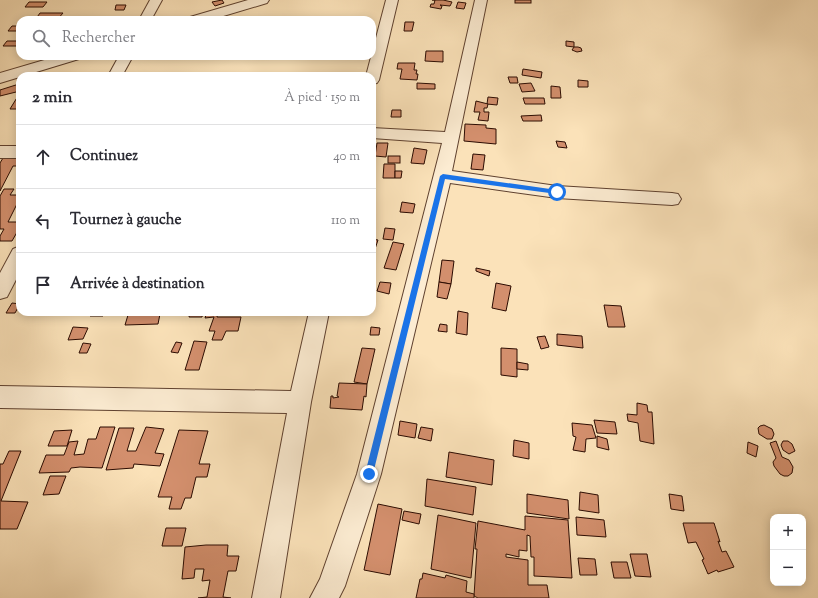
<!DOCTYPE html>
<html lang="fr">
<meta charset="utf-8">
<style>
:root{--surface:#fff;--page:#f2f2f3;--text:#2b2b33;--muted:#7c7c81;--line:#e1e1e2}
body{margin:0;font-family:"Sorts Mill Goudy",serif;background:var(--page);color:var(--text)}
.controls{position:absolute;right:12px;bottom:12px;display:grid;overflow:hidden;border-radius:8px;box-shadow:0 2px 10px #0003}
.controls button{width:36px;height:36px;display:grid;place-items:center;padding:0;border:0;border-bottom:1px solid var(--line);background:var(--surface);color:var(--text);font:20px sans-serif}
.stop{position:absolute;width:12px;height:12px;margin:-9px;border:3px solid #1a73e8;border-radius:50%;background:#fff}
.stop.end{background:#1a73e8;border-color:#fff;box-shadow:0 1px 4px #0008}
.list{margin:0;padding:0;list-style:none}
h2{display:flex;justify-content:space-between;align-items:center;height:52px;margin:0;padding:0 16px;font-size:17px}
h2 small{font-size:13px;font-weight:400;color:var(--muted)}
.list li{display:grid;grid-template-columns:26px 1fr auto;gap:12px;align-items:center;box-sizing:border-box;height:64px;padding:0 16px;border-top:1px solid var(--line)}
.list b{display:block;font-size:15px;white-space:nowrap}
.list em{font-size:13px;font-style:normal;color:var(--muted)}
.icon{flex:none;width:22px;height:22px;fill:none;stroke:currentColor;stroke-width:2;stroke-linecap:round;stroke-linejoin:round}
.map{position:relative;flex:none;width:818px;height:598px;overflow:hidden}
.search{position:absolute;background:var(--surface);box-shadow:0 2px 10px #0003;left:16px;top:16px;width:360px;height:44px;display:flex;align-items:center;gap:10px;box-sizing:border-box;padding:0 14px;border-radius:12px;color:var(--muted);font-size:15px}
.panel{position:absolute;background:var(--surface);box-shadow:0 2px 10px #0003;left:16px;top:72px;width:360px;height:244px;border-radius:12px}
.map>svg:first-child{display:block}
</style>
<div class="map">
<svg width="818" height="598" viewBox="0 0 818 598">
<rect width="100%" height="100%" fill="#fbe2b9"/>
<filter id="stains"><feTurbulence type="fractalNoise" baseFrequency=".005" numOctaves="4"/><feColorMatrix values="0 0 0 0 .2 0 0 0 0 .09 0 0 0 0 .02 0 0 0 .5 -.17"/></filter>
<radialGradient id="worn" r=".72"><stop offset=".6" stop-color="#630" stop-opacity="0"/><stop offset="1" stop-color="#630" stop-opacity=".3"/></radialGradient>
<g fill="#d38f6d" stroke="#2b0b01">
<polygon points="222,0 224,3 215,6 212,2"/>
<polygon points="432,0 443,0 452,2 450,6 440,5 442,6 441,9 430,7 431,4 434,4 435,0"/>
<rect x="515" y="0" width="16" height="3"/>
<polygon points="29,2 47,2 43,7 25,7"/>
<polygon points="458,2 466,3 464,9 456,8"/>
<polygon points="116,5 126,5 124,10 115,10"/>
<polygon points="40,13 63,13 57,20 35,20"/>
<polygon points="405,22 414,22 412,31 404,31"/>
<polygon points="12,26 20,26 20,31 8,31"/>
<polygon points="7,41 20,41 20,44 19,46 3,46"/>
<polygon points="566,41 574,42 574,47 566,46"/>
<polygon points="578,47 581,48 582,51 577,52 572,50 574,47"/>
<polygon points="426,51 443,51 443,62 425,61"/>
<polygon points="398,63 415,63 414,70 417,70 416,74 418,74 417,80 400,79 402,69 397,69"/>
<polygon points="523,69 542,72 541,78 522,75"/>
<polygon points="508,77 517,77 518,83 510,83"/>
<polygon points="578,80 588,81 588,87 578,87"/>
<polygon points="417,83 435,84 435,89 417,89"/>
<polygon points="531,83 535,91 522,92 519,84"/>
<polygon points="19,84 20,91 0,96 0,90"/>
<polygon points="551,86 560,87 561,98 551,98"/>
<polygon points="18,96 20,96 20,109 10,109"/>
<polygon points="488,97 498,98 497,105 487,104"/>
<polygon points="523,98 544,98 545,104 525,104"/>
<polygon points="476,101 488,104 487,108 484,108 484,112 489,112 488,121 478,120 480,112 474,112"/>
<polygon points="392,110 401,110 401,117 391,117"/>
<polygon points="541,115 542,121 523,121 521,116"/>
<polygon points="465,124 486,125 486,128 496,129 496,144 464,141"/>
<polygon points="556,141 565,142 567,148 558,147"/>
<polygon points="377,143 388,143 386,157 375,156"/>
<polygon points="414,148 427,150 424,164 411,163"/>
<polygon points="473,154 485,155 483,170 471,169"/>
<rect x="388" y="156" width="12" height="7"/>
<polygon points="3,158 20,158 20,166 13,166 0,191 0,163"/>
<polygon points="384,164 395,164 395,178 383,178"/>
<polygon points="395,171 402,171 401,178 395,178"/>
<polygon points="4,189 14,189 10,195 20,195 20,198 8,222 20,222 20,227 12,241 0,241 0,236 4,229 0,229 0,196"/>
<polygon points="402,202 415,204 413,213 400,212"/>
<polygon points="385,228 395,229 393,240 383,239"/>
<polygon points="372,239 378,240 375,249 372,249"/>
<polygon points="393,242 404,244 396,270 384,268"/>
<polygon points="442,260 454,261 451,284 439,282"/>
<polygon points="476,268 490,271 489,276 476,271"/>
<polygon points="380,282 391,283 389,294 377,291"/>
<polygon points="439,282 451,284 447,299 437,297"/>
<polygon points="496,283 511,286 506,311 492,308"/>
<polygon points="12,303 20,304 15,313 6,313"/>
<polygon points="604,305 621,306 625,327 608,327"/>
<polygon points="458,311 468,313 467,335 456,333"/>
<polygon points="92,312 105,312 103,316 90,316"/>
<polygon points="190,312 203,312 202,317 189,317"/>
<polygon points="207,312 218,312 217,317 241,317 238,331 226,331 222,340 212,340 215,331 209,331 214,317 205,318"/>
<polygon points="160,314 158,324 125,325 128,315"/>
<polygon points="440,324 447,325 447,332 438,331"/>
<polygon points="73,327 88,328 83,339 68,340"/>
<polygon points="371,327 380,328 379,335 370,335"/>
<polygon points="557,334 582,336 583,348 557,345"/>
<polygon points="545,336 549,347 541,349 537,337"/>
<polygon points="194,341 207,342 199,370 185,370"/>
<polygon points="176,342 182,343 178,353 171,352"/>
<polygon points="83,343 91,344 87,353 79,353"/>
<polygon points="362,348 375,349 367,384 354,382"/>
<polygon points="501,348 517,349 517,377 501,375"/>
<polygon points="517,362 528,364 528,370 517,369"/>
<polygon points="339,383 367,384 366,397 364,396 362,410 330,408 331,396 333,396 333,398 339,397 337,396"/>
<polygon points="637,403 647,405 648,412 652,412 654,444 640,441 638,423 628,421 627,414 637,415"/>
<polygon points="594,420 615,422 617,434 597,433"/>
<polygon points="400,421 417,424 415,438 398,435"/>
<polygon points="572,423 592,425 596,438 586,439 585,452 573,450 576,437 573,436"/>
<polygon points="764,425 772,429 774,434 772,439 767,439 759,434 758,428 760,426"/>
<polygon points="100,427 115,427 102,468 80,467 71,468 69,472 39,473 46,455 64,455 69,442 78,441 74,455 84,454 88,439 96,439"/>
<polygon points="146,427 164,429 155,453 164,454 160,466 134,464 133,468 106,470 119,428 134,428 127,451 136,451"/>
<polygon points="421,427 433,429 431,441 418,438"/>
<polygon points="72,430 67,446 48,446 54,431"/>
<polygon points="179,430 208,431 199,464 210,464 207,477 196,477 191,498 185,498 181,509 169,509 172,497 158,497"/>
<polygon points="597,436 607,439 609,450 597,447"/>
<polygon points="514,440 529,443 529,459 513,456"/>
<polygon points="776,441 782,457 789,460 793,467 792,473 788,476 784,476 780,474 774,466 773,462 776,458 770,443"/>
<polygon points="783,441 788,441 792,444 795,451 789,454 783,450 781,445"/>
<polygon points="748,442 758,446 756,457 747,453"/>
<polygon points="9,451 21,451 1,501 28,502 17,529 0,529 0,464 3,464"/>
<polygon points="449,452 494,460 492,485 446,477"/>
<polygon points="50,476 66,476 59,494 43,495"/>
<polygon points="427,479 476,487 473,515 425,506"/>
<polygon points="580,492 598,495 599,513 579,510"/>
<polygon points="527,494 568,500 569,519 527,513"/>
<polygon points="669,494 682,496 684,511 671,509"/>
<polygon points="378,504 402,509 390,575 364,570"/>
<polygon points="404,511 421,514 419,524 402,520"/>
<polygon points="438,515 476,523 471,578 431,569"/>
<polygon points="525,516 568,520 572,578 534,576 534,557 531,557 530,536 527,535 527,551 519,550 519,557 506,554 506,557 528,560 528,585 547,585 549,598 478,598 474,596 477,549 475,549 478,521 525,530"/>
<polygon points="576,517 604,520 606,537 577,535"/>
<polygon points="683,523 714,523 720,542 718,541 722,552 726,551 734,567 718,572 717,570 708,574 702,560 704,559 696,542 688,543"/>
<polygon points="166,528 186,528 182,546 162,546"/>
<polygon points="206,545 228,545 227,556 239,556 236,571 228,571 223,597 231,598 198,598 207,597 210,580 202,581 204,569 195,569 194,578 182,579 185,547"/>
<polygon points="630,554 647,554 651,577 635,576"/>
<polygon points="578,558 595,559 597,575 580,575"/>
<polygon points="611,562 627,562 631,578 614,578"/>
<polygon points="423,573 445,578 446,575 467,581 466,592 474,594 474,598 416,598 420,579 422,579"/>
</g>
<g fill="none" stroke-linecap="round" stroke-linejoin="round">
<g stroke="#5f412f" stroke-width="2">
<g id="minor">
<polygon points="150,0 162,0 151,20 139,20"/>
<polygon points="386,0 398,0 379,80 377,83 372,84 372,76 366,76"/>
<polygon points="475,0 487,0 452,171 557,186 672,193 678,194 681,199 678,204 672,205 557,198 450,183 381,474 345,586 339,598 310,598 320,579 357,474 442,143 372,138 372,128 445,132"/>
<polygon points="119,56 133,56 122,76 108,76"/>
<rect x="0" y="146" width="20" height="12"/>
<polygon points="20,246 20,272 7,297 0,299 0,273 13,249"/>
<polygon points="309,312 329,312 311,402 280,598 252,598 287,413 0,408 0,386 291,391"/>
</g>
</g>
<g stroke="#5f412f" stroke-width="2">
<g id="tertiary">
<polygon points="248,0 269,0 267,3 210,20 188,20 190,17"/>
<polygon points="58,56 82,56 79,59 0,83 0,73"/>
</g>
</g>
<use href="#minor" fill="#fcecd2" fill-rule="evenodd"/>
<use href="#tertiary" fill="#fcecd2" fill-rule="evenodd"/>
</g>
<polygon fill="#1a73e8" points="443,174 557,190 560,192 557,194 445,179 373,474 369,478 365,474 440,176"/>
<rect width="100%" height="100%" filter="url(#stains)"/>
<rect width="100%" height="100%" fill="url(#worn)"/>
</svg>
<div class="controls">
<button>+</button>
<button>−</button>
</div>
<div class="stop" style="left:557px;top:192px"></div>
<div class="stop end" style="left:369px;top:474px"></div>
<div class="search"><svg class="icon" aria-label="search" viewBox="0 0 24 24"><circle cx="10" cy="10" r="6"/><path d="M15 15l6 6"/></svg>Rechercher</div>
<section class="panel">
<h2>2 min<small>À pied · 150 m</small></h2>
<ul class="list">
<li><svg class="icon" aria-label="ahead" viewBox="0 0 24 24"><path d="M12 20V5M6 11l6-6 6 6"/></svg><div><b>Continuez</b></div><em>40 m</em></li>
<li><svg class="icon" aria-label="left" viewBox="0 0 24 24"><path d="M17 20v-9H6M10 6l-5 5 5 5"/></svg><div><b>Tournez à gauche</b></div><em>110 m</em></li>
<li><svg class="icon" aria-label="arrive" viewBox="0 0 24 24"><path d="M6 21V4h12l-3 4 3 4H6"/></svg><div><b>Arrivée à destination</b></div></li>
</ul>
</section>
</div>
